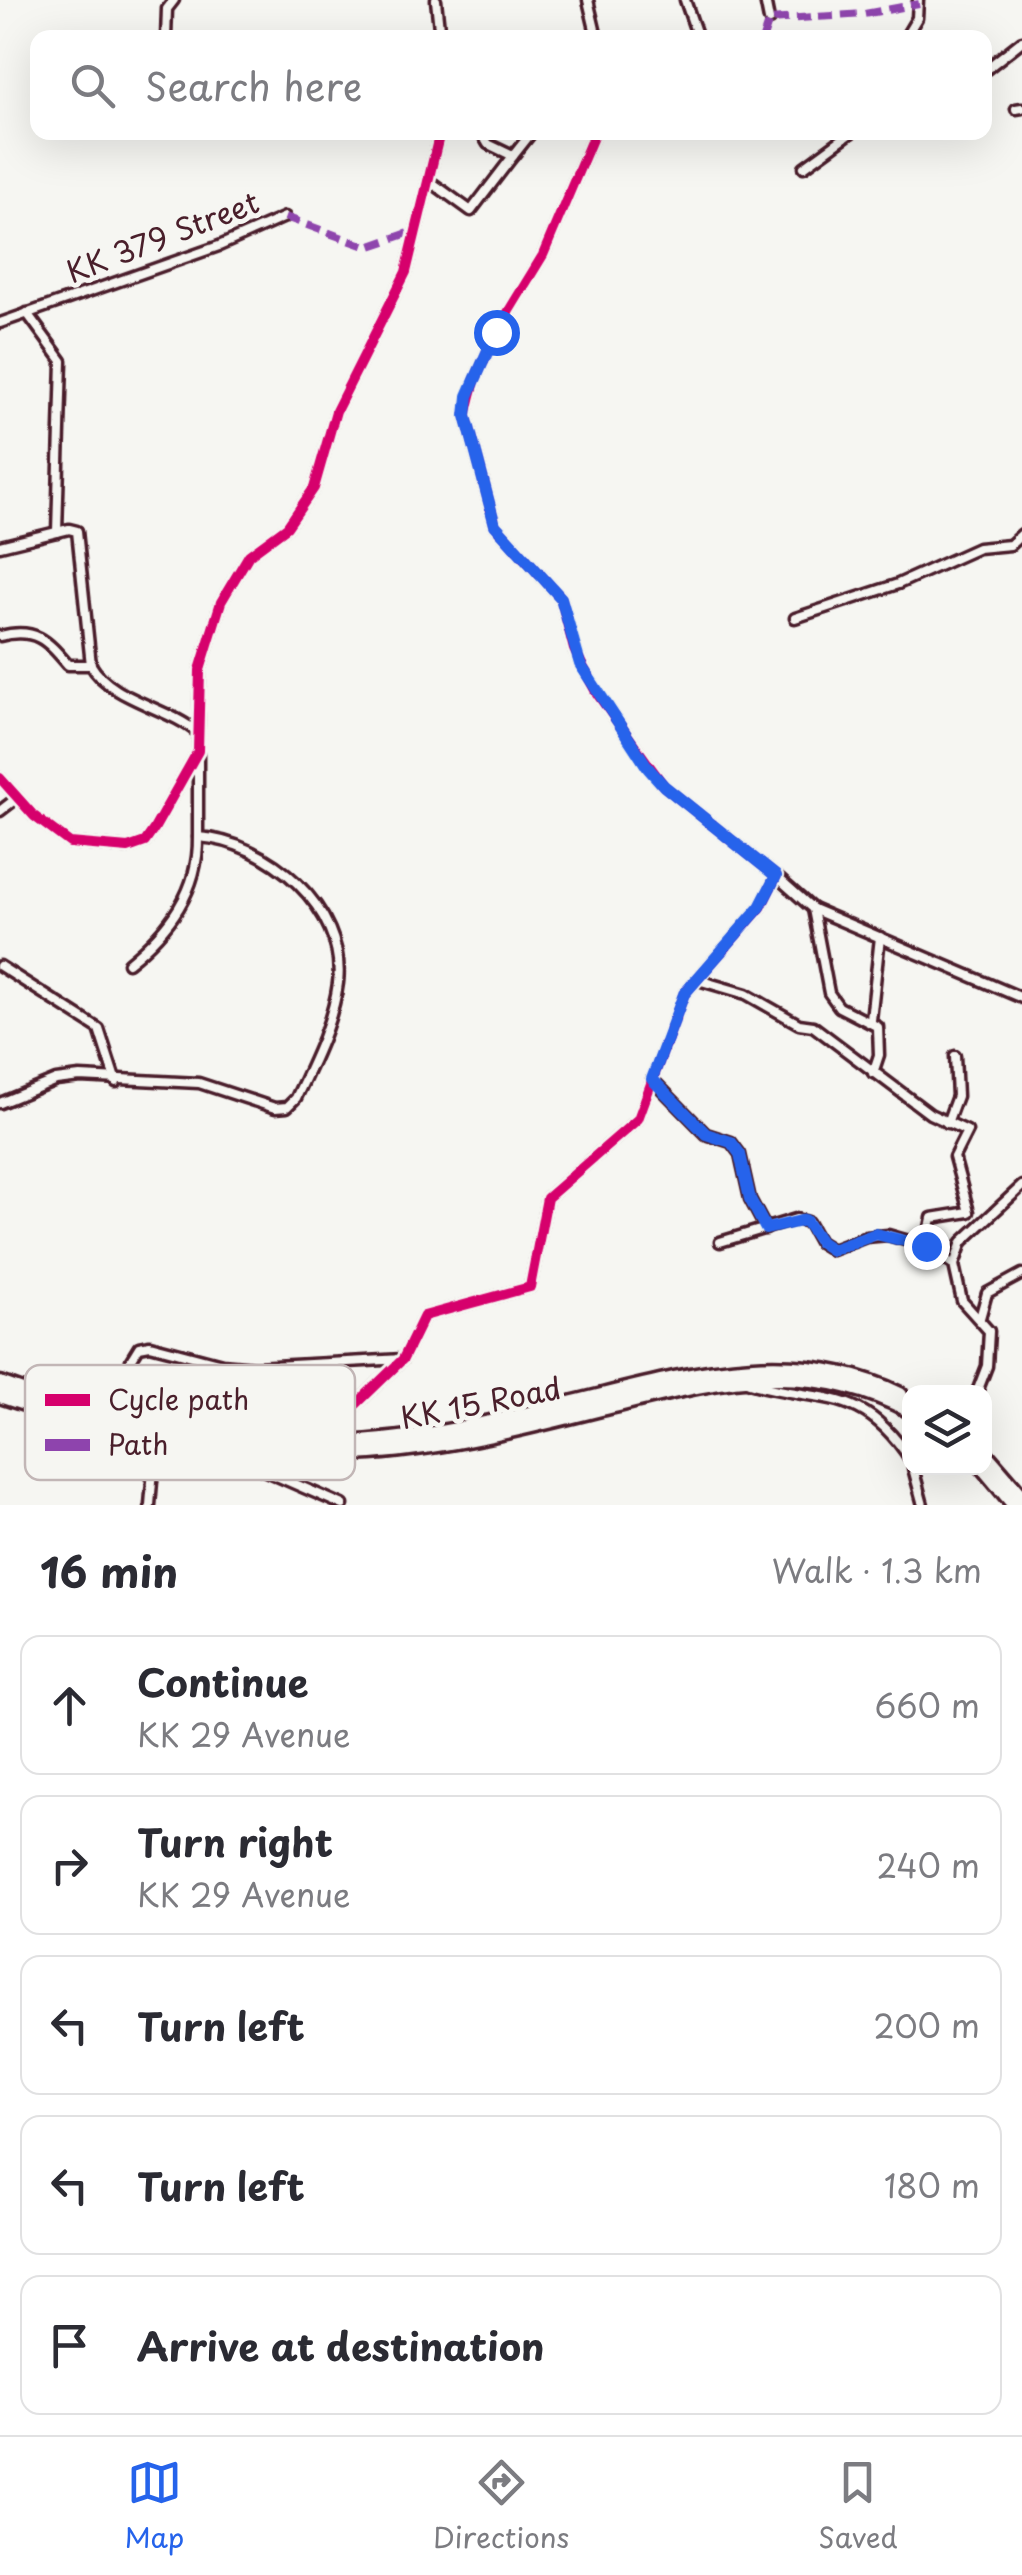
<!DOCTYPE html>
<meta charset="utf-8">
<style>
:root{--surface:#fff;--page:#f7f7f7;--text:#2b2b33;--muted:#7c7c81;--line:#e1e1e2;--accent:#2563eb}
body{margin:0;font-family:"Playpen Sans",sans-serif;background:var(--page);color:var(--text)}
.controls{position:absolute;right:30px;bottom:30px;display:grid;overflow:hidden;border-radius:20px;box-shadow:0 10px 40px #0002}
.controls button{width:90px;height:90px;display:grid;place-items:center;padding:0;border:0;border-bottom:2px solid var(--line);background:var(--surface);color:var(--text);font:50px sans-serif}
.stop{position:absolute;width:30px;height:30px;margin:-22px;border:8px solid #2563eb;border-radius:50%;background:#fff}
.stop.end{background:#2563eb;border-color:#fff;box-shadow:0 2px 10px #0008}
.list{margin:0;padding:0;list-style:none}
h2{display:flex;justify-content:space-between;align-items:center;height:130px;margin:0;padding:0 40px;font-size:42px}
h2 small{font-size:32px;font-weight:400;color:var(--muted)}
.list li{display:grid;grid-template-columns:65px 1fr auto;gap:30px;align-items:center;box-sizing:border-box;height:140px;margin:0 20px 20px;padding:0 20px;border:2px solid var(--line);border-radius:20px}
.list b{display:block;font-size:38px;white-space:nowrap}
.list p{margin:0;font-size:32px;white-space:nowrap;color:var(--muted)}
.list em{font-size:32px;font-style:normal;color:var(--muted)}
.icon{flex:none;width:55px;height:55px;fill:none;stroke:currentColor;stroke-width:2;stroke-linecap:round;stroke-linejoin:round}
.map{position:relative;flex:none;width:1022px;height:1505px;overflow:hidden}
.search{position:absolute;background:var(--surface);box-shadow:0 10px 40px #0002;left:30px;right:30px;top:30px;height:110px;display:flex;align-items:center;gap:25px;box-sizing:border-box;padding:0 35px;border-radius:20px;color:var(--muted);font-size:38px}
.sheet{height:930px;background:var(--surface)}
nav{display:flex;justify-content:space-around;align-items:center;box-sizing:border-box;height:140px;border-top:2px solid var(--line);background:var(--surface);font-size:28px;color:var(--muted)}
nav a{display:grid;justify-items:center;gap:5px}
nav .on{color:var(--accent)}
.map>svg:first-child{display:block}
</style>
<div class="map">
<svg width="1022" height="1505" viewBox="0 0 1022 1505">
<rect width="100%" height="100%" fill="#f6f6f2"/>
<filter id="ink" filterUnits="userSpaceOnUse"><feTurbulence type="fractalNoise" baseFrequency=".01" numOctaves="2"/><feDisplacementMap in="SourceGraphic" scale="20" xChannelSelector="R" yChannelSelector="G"/><feConvolveMatrix kernelMatrix="1 2 1 2 8 2 1 2 1" color-interpolation-filters="sRGB"/></filter>
<g filter="url(#ink)">
<g fill="none" stroke-linecap="round" stroke-linejoin="round">
<g stroke="#4a1f2b" stroke-width="15">
<g id="street">
<polyline points="436,0 440,38"/>
<polyline points="588,0 597,38"/>
<polyline points="685,0 698,38"/>
<polyline points="765,0 769,20"/>
<polyline points="166,38 167,9 174,0"/>
<polyline points="905,38 917,18 918,0"/>
<polyline points="984,71 1022,41"/>
<polyline points="1016,109 1022,108"/>
<polyline points="513,156 532,132"/>
<polyline points="804,167 852,132"/>
<polyline points="431,182 471,211 513,156 488,144 481,132"/>
<polyline points="27,313 62,361 57,532"/>
<polyline points="0,323 219,246 285,217"/>
<polyline points="0,546 69,529 77,531 91,665"/>
<polyline points="795,618 898,584 978,548 1010,545 1022,534"/>
<path d="M0 636C35 627 47 640 68 665H91C111 700 168 707 198 733"/>
<polyline points="0,778 34,816 70,843 128,848 145,842 154,829 198,751 200,670 221,602 249,555 287,527 314,488 336,411 406,272 440,132"/>
<polyline points="0,811 17,798"/>
<polyline points="776,876 813,909 1022,998"/>
<polyline points="813,909 829,993 839,1007 878,1027 879,1055 873,1073"/>
<path d="M128 963C169 930 199 891 198 837"/>
<polyline points="0,966 99,1029 116,1082"/>
<polyline points="698,980 746,994 799,1024 813,1026 930,1114 967,1131 954,1157 969,1212 932,1218 926,1246"/>
<polyline points="871,1020 880,937"/>
<polyline points="652,1079 706,1134 731,1142 740,1154 750,1199 766,1229"/>
<path d="M0 1103 56 1080 80 1077 199 1083 275 1108 287 1107 296 1098C313 1062 333 1022 338 983 347 908 267 841 198 837V752"/>
<polyline points="947,1123 957,1096 955,1056"/>
<polyline points="720,1242 796,1219 808,1222 819,1242 832,1250 866,1237 888,1235 926,1246 954,1265 962,1301 989,1331 987,1366 977,1392"/>
<polyline points="954,1265 962,1242 1022,1186"/>
<polyline points="980,1318 987,1293 1022,1274"/>
<path d="M749 1383C820 1404 861 1384 910 1459"/>
<polyline points="122,1417 131,1360 139,1347 150,1345 222,1364 255,1367 403,1359"/>
<polyline points="330,1444 337,1423 403,1359 424,1316 530,1287 547,1198 638,1119 684,994 761,907 776,876 664,786 596,692 574,649 561,598 495,525 466,415 475,380 496,332 543,255 595,132"/>
<polyline points="239,1454 263,1470 343,1505"/>
<polyline points="913,1468 923,1505"/>
<polyline points="150,1505 153,1470 164,1440"/>
</g>
</g>
<g stroke="#4a1f2b" stroke-width="21">
<g id="highway">
<polyline points="0,1384 28,1394"/>
<path d="M0 1395C119 1435 245 1462 371 1452 449 1446 526 1427 601 1408 711 1382 802 1353 910 1410"/>
<polyline points="92,1412 193,1435 273,1443"/>
<path d="M319 1444C402 1445 486 1425 566 1405 678 1378 789 1341 900 1395"/>
<polyline points="984,1453 1022,1497"/>
<polyline points="984,1468 1015,1505"/>
</g>
</g>
<use href="#street" stroke="#f6f6f2" stroke-width="8"/>
<use href="#highway" stroke="#f6f6f2" stroke-width="14"/>
<g stroke="#8e44ad" stroke-width="8" stroke-dasharray="15 8" stroke-linecap="butt">
<polyline points="763,38 769,20 864,14 919,4"/>
<polyline points="285,217 368,247 417,230"/>
</g>
<g stroke="#f6f6f2" stroke-width="16">
<g id="cycleway">
<polyline points="0,778 34,816 70,843 128,848 145,842 154,829 198,751 200,670 221,602 249,555 287,527 314,488 336,411 406,272 440,132"/>
<polyline points="330,1444 337,1423 403,1359 424,1316 530,1287 547,1198 638,1119 684,994 761,907 776,876 664,786 596,692 574,649 561,598 495,525 466,415 475,380 496,332 543,255 595,132"/>
</g>
</g>
<use href="#cycleway" stroke="#d6006c" stroke-width="10"/>
</g>
</g>
<g fill="none" stroke-linecap="round" stroke-linejoin="round" filter="url(#ink)">
<polyline stroke="#2563eb" stroke-width="12" points="496,332 468,396 466,416 495,525 561,598 580,664 648,768 664,786 776,876 760,907 684,994 652,1079 706,1134 731,1142 740,1154 750,1199 766,1229 805,1220 820,1242 832,1250 876,1234 926,1246"/>
</g>
<g text-anchor="middle" stroke-width="10" stroke-linejoin="round" paint-order="stroke">
<g font-size="30" fill="#4a1f2b" stroke="#f6f6f2">
<text transform="translate(163 238) rotate(-21)" y="10">KK 379 Street</text>
<text transform="translate(481 1404) rotate(-11)" y="10">KK 15 Road</text>
</g>
</g>
<rect x="25" y="1365" width="330" height="115" rx="15" fill="#f6f6f2" stroke="#c2b6b6" stroke-width="2.5"/>
<rect x="45" y="1394" width="45" height="12" fill="#d6006c"/>
<rect x="45" y="1439" width="45" height="12" fill="#8e44ad"/>
<g font-size="28" fill="#4a1f2b">
<text x="108" y="1410">Cycle path</text>
<text x="108" y="1455">Path</text>
</g>
</svg>
<div class="controls">
<button><svg class="icon" aria-label="layers" viewBox="0 0 24 24"><path d="M12 4l9 5-9 5-9-5zM3 14l9 5 9-5"/></svg></button>
</div>
<div class="stop" style="left:496px;top:332px"></div>
<div class="stop end" style="left:926px;top:1246px"></div>
<div class="search"><svg class="icon" aria-label="search" viewBox="0 0 24 24"><circle cx="10" cy="10" r="6"/><path d="M15 15l6 6"/></svg>Search here</div>
</div>
<section class="sheet">
<h2>16 min<small>Walk · 1.3 km</small></h2>
<ul class="list">
<li><svg class="icon" aria-label="ahead" viewBox="0 0 24 24"><path d="M12 20V5M6 11l6-6 6 6"/></svg><div><b>Continue</b><p>KK 29 Avenue</p></div><em>660 m</em></li>
<li><svg class="icon" aria-label="right" viewBox="0 0 24 24"><path d="M7 20v-9h11M14 6l5 5-5 5"/></svg><div><b>Turn right</b><p>KK 29 Avenue</p></div><em>240 m</em></li>
<li><svg class="icon" aria-label="left" viewBox="0 0 24 24"><path d="M17 20v-9H6M10 6l-5 5 5 5"/></svg><div><b>Turn left</b></div><em>200 m</em></li>
<li><svg class="icon" aria-label="left" viewBox="0 0 24 24"><path d="M17 20v-9H6M10 6l-5 5 5 5"/></svg><div><b>Turn left</b></div><em>180 m</em></li>
<li><svg class="icon" aria-label="arrive" viewBox="0 0 24 24"><path d="M6 21V4h12l-3 4 3 4H6"/></svg><div><b>Arrive at destination</b></div></li>
</ul>
</section>
<nav>
<a class="on"><svg class="icon" aria-label="map" viewBox="0 0 24 24"><path d="M3 6l6-2 6 2 6-2v14l-6 2-6-2-6 2zM9 4v14M15 6v14"/></svg>Map</a>
<a><svg class="icon" aria-label="directions" viewBox="0 0 24 24"><path d="M12 3l9 9-9 9-9-9zM9 14v-3h6M13 9l2 2-2 2"/></svg>Directions</a>
<a><svg class="icon" aria-label="saved" viewBox="0 0 24 24"><path d="M7 4h10v16l-5-4-5 4z"/></svg>Saved</a>
</nav>
